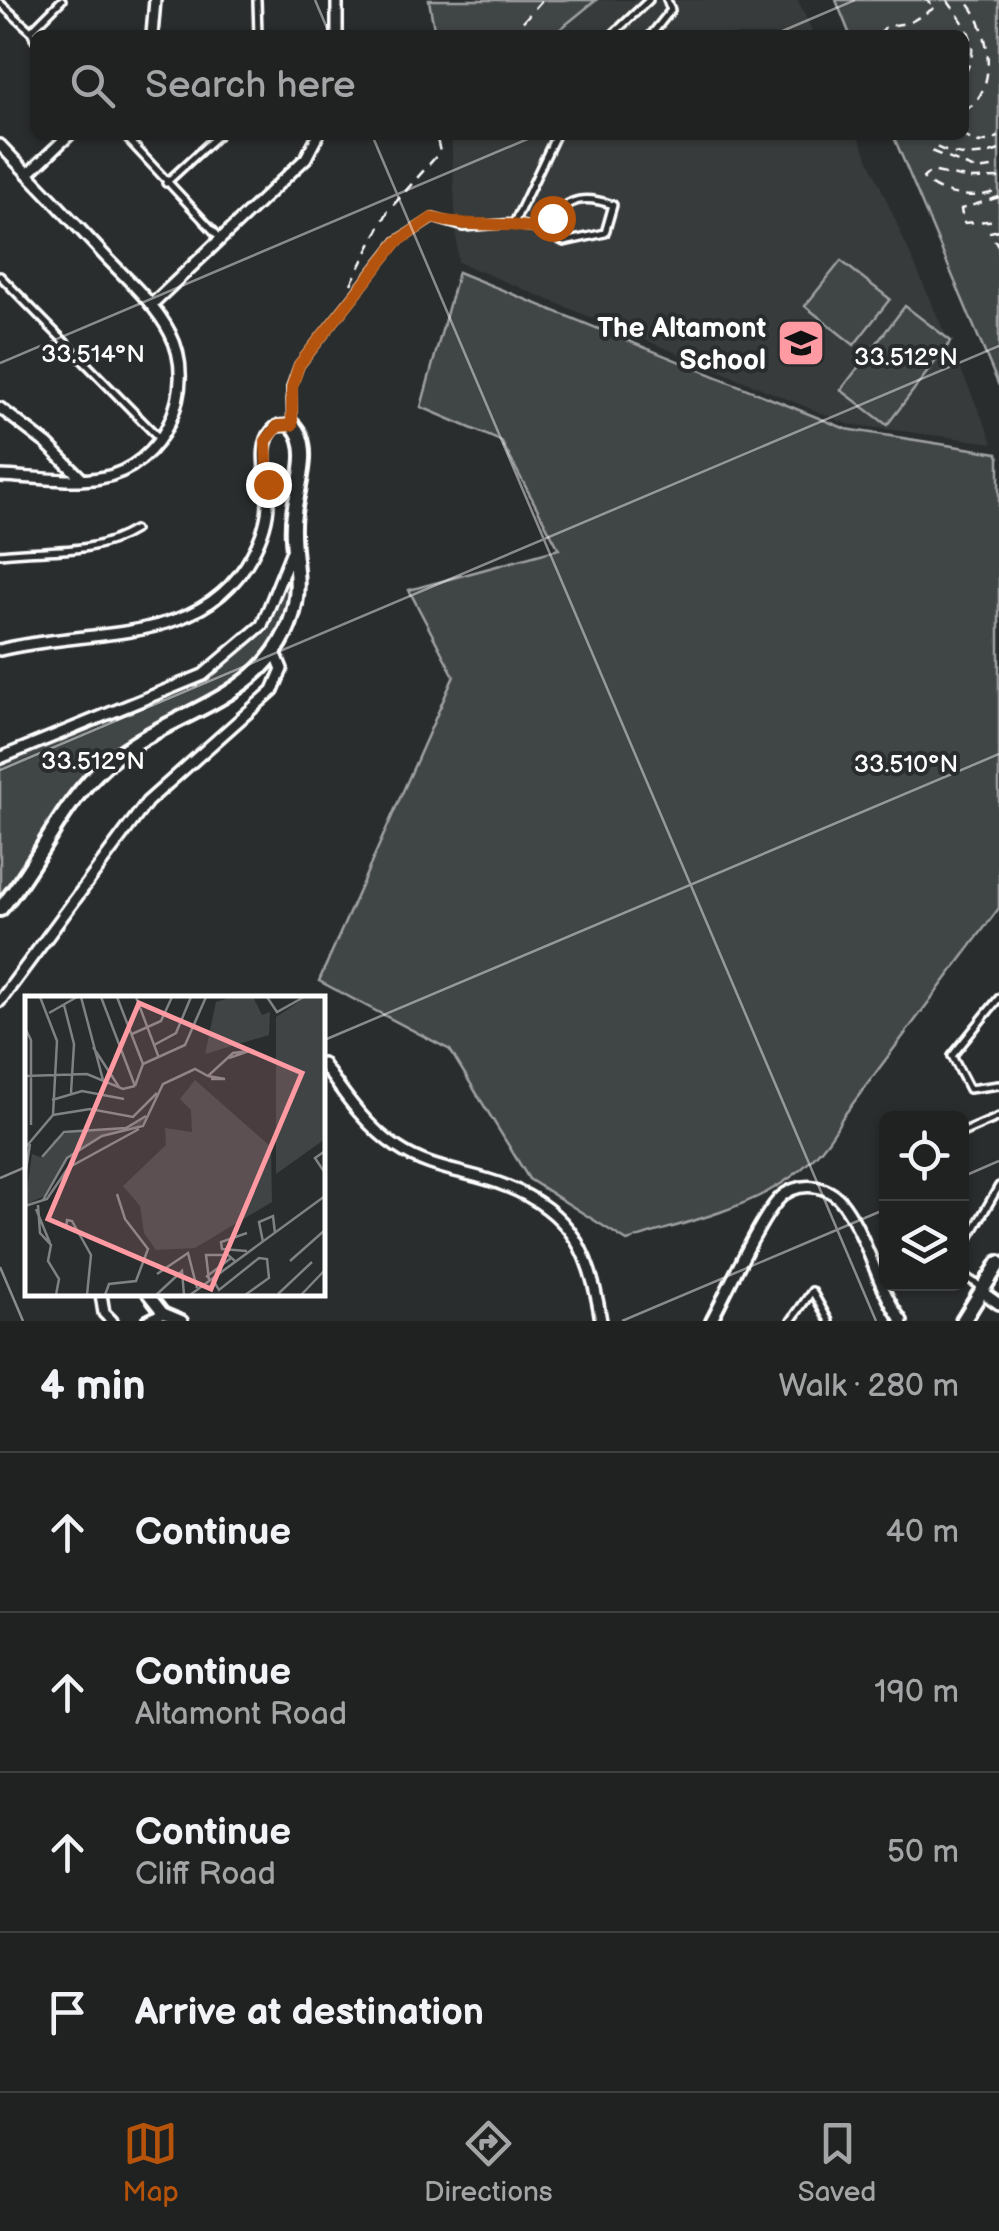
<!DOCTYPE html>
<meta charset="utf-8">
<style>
:root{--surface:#202222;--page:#2d2f2f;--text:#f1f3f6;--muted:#a2a4a5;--line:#3d3f40;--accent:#b45309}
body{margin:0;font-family:"Balsamiq Sans",sans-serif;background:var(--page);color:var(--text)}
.controls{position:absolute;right:30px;bottom:30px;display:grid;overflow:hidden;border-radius:15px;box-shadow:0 2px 8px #0004}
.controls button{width:90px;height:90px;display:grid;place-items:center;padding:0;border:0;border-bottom:2px solid var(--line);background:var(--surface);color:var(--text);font:50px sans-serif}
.stop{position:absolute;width:30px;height:30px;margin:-22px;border:8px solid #b45309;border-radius:50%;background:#fff}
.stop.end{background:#b45309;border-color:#fff;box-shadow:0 2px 10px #0008}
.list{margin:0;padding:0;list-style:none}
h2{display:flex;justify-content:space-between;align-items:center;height:130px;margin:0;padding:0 40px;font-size:42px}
h2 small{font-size:32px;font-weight:400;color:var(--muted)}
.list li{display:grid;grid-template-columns:65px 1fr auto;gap:30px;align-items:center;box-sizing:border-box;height:160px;padding:0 40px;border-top:2px solid var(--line)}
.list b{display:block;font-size:38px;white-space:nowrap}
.list p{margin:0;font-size:32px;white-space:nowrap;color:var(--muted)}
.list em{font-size:32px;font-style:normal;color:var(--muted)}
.icon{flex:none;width:55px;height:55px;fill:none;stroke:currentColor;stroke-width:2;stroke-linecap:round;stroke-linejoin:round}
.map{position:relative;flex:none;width:999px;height:1321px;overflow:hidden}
.search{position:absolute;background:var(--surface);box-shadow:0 2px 8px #0004;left:30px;right:30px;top:30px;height:110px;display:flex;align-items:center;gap:25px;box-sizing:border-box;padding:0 35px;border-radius:15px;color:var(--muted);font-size:38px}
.sheet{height:770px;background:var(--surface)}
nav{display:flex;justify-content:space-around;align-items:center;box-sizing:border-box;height:140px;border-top:2px solid var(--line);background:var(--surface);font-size:28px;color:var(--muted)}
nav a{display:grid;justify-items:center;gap:5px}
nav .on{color:var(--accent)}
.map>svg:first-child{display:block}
</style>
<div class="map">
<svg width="999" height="1321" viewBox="0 0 999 1321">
<rect width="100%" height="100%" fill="#2a2d2e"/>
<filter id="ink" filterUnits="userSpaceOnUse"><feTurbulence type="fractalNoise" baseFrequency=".01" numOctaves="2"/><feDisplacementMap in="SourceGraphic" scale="20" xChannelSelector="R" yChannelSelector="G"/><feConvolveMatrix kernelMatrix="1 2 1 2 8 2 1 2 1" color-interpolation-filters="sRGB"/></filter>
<g filter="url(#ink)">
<g fill="#373a3b">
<polygon points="596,0 798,0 814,35 553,35"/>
<polygon points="451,135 858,135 993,443 847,424 458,262"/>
</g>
<g fill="#414445" stroke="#a0a2a2" stroke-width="2.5">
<polygon points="429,0 596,0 553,35 435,35"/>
<polygon points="836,0 999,0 999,386 893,135 964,135 964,35 850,35"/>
<polygon points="841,261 890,299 854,345 805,306"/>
<path d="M458 272 846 429 997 453 999 457V908L842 1118C800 1201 709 1214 627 1241L529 1179 450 1050 319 981 454 676 409 590 559 549 501 441 421 407Z"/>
<polygon points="905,306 951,341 887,425 841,390"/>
<path d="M289 571C303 689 151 706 88 771 53 808 33 858 0 897V763L208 677 265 626Z"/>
</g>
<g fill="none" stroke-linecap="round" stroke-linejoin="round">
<g stroke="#fff" stroke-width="12">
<g id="lane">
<polyline points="257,0 258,35"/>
<polyline points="0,3 31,31 35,40"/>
<polyline points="31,31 62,0"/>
<polyline points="612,35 649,0"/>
<polyline points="651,35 671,10 667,0"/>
<polyline points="124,135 221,239"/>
<polyline points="166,183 218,135"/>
<path d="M514 223 540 230C566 202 576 192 613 205L605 233 564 242 540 230"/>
<polyline points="0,276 159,438"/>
<polyline points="292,424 291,387 299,365 397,241 433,218 464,227 514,223 556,135"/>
<path d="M0 554C48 548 92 556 134 530"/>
<polyline points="999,998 952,1056 969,1089 999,1085"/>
<polyline points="962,1133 999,1117"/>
<polyline points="962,1250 999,1186"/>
<polyline points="962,1275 982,1287"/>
<polyline points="791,1321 812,1291 829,1321"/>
</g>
</g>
<g stroke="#fff" stroke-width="16">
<g id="street">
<polyline points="337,0 337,35"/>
<polyline points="152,35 155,0"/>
<path d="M0 145C36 182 71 219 106 257 128 280 155 304 170 333 199 388 163 468 100 478 68 483 32 477 0 476"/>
<polyline points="28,174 69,135"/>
<polyline points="151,305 306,158 318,135"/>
<polyline points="0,408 47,444 81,478"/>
<path d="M0 650C88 627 203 649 252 555 262 537 269 518 268 497 267 475 256 441 277 426L292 425"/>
<polyline points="0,758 203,675 262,625 291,553"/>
<polyline points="0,1001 147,802 273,690 282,669 275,652"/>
<path d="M322 1063C344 1094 366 1127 398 1148 432 1171 470 1171 506 1186 573 1212 591 1255 601 1321"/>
<polyline points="982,1292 999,1304"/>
<polyline points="101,1294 104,1313 112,1321"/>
<polyline points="148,1294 163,1313 182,1321"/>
<polyline points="147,1321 163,1313"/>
<path d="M711 1321C727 1292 758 1222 778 1200 796 1180 829 1183 844 1205 869 1240 876 1286 902 1321"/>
</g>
</g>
<g stroke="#fff" stroke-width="20">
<g id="secondary">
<path d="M0 909C37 866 58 811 98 772 160 709 275 705 295 604 301 574 289 543 294 513 297 487 314 445 292 425"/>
<polyline points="963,1321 999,1263"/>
</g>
</g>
<g stroke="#fff" stroke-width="2.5" stroke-dasharray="10 8" stroke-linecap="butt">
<path d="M947 0C966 27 983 42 964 75"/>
<polyline points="511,35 542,0"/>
<polyline points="879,35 886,26 909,23 936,7 926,0"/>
<path d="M964 110C999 94 992 27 965 0"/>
<polyline points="961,135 979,143 999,137"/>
<path d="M999 150C979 158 956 157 936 147L931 151 977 170 999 167"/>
<path d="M999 178 971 179 931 171 923 178C939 196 977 201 999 190"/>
<polyline points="999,197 961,209 963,223 999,220"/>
<polyline points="999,230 990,232 999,247"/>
<polyline points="351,284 388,211 440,152 436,135"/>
</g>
<use href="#lane" stroke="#2a2d2e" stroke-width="5"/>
<use href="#street" stroke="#2a2d2e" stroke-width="9"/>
<use href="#secondary" stroke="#2a2d2e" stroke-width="12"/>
</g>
</g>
<g fill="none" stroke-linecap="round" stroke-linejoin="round" filter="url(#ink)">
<path stroke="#b45309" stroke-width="12" d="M268 484 266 441 278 426 292 425V387L299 365 397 242 432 218C473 229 504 220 540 230L552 218"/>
</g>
<path fill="none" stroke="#fff" stroke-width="2.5" stroke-opacity="0.45" d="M315 0 330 35M773 35 855 0M372 135 876 1321M0 363 537 135M0 770 999 346M322 1041 999 754M962 1177 999 1161M0 1178 28 1166M0 1267 23 1321M622 1321 886 1209"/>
<defs>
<g id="school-square" transform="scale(2.5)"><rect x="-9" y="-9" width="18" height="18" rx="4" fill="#ff9aa2" stroke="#2a2d2e"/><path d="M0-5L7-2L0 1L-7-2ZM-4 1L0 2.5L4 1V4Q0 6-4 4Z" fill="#111"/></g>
</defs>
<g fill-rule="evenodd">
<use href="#school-square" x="801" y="343"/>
</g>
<g text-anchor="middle" stroke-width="8" stroke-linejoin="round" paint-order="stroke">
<g font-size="28" font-weight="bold" fill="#fff" stroke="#2a2d2e" text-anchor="end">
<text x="766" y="337">The Altamont<tspan x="766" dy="32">School</tspan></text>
</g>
</g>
<g transform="translate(25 996)">
<rect width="300" height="300" fill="#2a2d2e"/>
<path d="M207 1H228L237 19 245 16 244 39 180 58 191 6ZM281 1H300V143L251 178V21ZM170 84 246 151 247 206 170 252 131 254 119 237 115 210 98 190 141 149 140 132 167 136 166 114 155 103ZM122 121 113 132 85 137 44 159 19 200 0 209 7 158 18 162 29 144 47 134 101 132Z" fill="#414445"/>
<path fill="none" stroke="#7f8182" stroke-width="2.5" d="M15 1 32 45 28 119M56 1 78 84M76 1 110 90M92 1 118 68 110 90M111 1 134 62M242 1 252 16 279 1M39 9 49 48 46 97M24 17 52 1M0 32 6 44V129M107 38 136 25 147 1M129 49 151 37 166 1M68 51 94 91M118 68 160 49 181 1M0 80 62 78 98 93 110 90M183 80 200 83H186M27 104 57 95 99 103M0 152 28 119 65 113 108 121 132 97M300 155 290 162 300 177M17 161 39 136 101 132 121 120M0 180 5 148M18 204 42 162 77 140 118 130 138 88 170 73 183 80 208 57 224 55 204 62M13 209 15 237 26 249 23 265 34 283 31 299M0 210 22 203 43 172 114 133M11 213 25 247M50 233 41 232 42 224 47 225 66 259 62 299M222 237 196 246 197 253 222 255M238 246 234 226 248 220 250 237M265 265 300 234M132 278 163 257 172 292M181 281 206 262M184 284 181 259H203L211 266M188 284 194 294 234 262 242 263 244 282 220 299M253 298 287 266M80 299 84 288 111 285 123 253 100 223 92 198M131 299 157 275 159 299M165 299 300 200M276 299 299 275"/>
<path fill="#ff9aa2" fill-opacity="0.15" stroke="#ff9aa2" stroke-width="5" d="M114 7 277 77 186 293 23 223Z"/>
<rect width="300" height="300" fill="none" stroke="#fff" stroke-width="5"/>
</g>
<g font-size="25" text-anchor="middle" fill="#fff" stroke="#2a2d2e" stroke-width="8" stroke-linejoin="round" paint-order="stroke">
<text x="93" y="362">33.514°N</text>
<text x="906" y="365">33.512°N</text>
<text x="93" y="769">33.512°N</text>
<text x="906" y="772">33.510°N</text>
</g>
</svg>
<div class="controls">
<button><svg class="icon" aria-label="locate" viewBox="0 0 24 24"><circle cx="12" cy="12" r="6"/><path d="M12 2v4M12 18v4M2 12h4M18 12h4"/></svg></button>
<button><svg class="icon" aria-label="layers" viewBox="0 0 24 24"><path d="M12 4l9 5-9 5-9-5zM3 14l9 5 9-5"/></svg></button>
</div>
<div class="stop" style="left:552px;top:218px"></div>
<div class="stop end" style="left:268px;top:484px"></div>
<div class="search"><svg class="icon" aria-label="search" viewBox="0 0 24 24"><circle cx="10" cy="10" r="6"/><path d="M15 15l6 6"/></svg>Search here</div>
</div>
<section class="sheet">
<h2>4 min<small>Walk · 280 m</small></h2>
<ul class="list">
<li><svg class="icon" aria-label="ahead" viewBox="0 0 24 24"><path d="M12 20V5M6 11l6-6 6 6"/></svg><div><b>Continue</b></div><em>40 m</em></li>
<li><svg class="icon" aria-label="ahead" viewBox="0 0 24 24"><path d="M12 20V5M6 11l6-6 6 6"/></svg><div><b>Continue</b><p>Altamont Road</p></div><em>190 m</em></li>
<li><svg class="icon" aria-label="ahead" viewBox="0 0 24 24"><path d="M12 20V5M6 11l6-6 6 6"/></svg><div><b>Continue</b><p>Cliff Road</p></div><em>50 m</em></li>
<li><svg class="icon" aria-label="arrive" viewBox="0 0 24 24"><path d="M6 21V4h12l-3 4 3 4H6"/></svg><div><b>Arrive at destination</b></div></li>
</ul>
</section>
<nav>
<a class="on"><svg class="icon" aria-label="map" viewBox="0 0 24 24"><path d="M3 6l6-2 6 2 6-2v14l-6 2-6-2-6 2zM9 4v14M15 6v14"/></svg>Map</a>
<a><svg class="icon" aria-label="directions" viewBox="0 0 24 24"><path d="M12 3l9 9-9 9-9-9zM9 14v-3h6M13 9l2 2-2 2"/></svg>Directions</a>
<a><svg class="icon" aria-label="saved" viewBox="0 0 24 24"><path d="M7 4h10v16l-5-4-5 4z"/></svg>Saved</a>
</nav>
